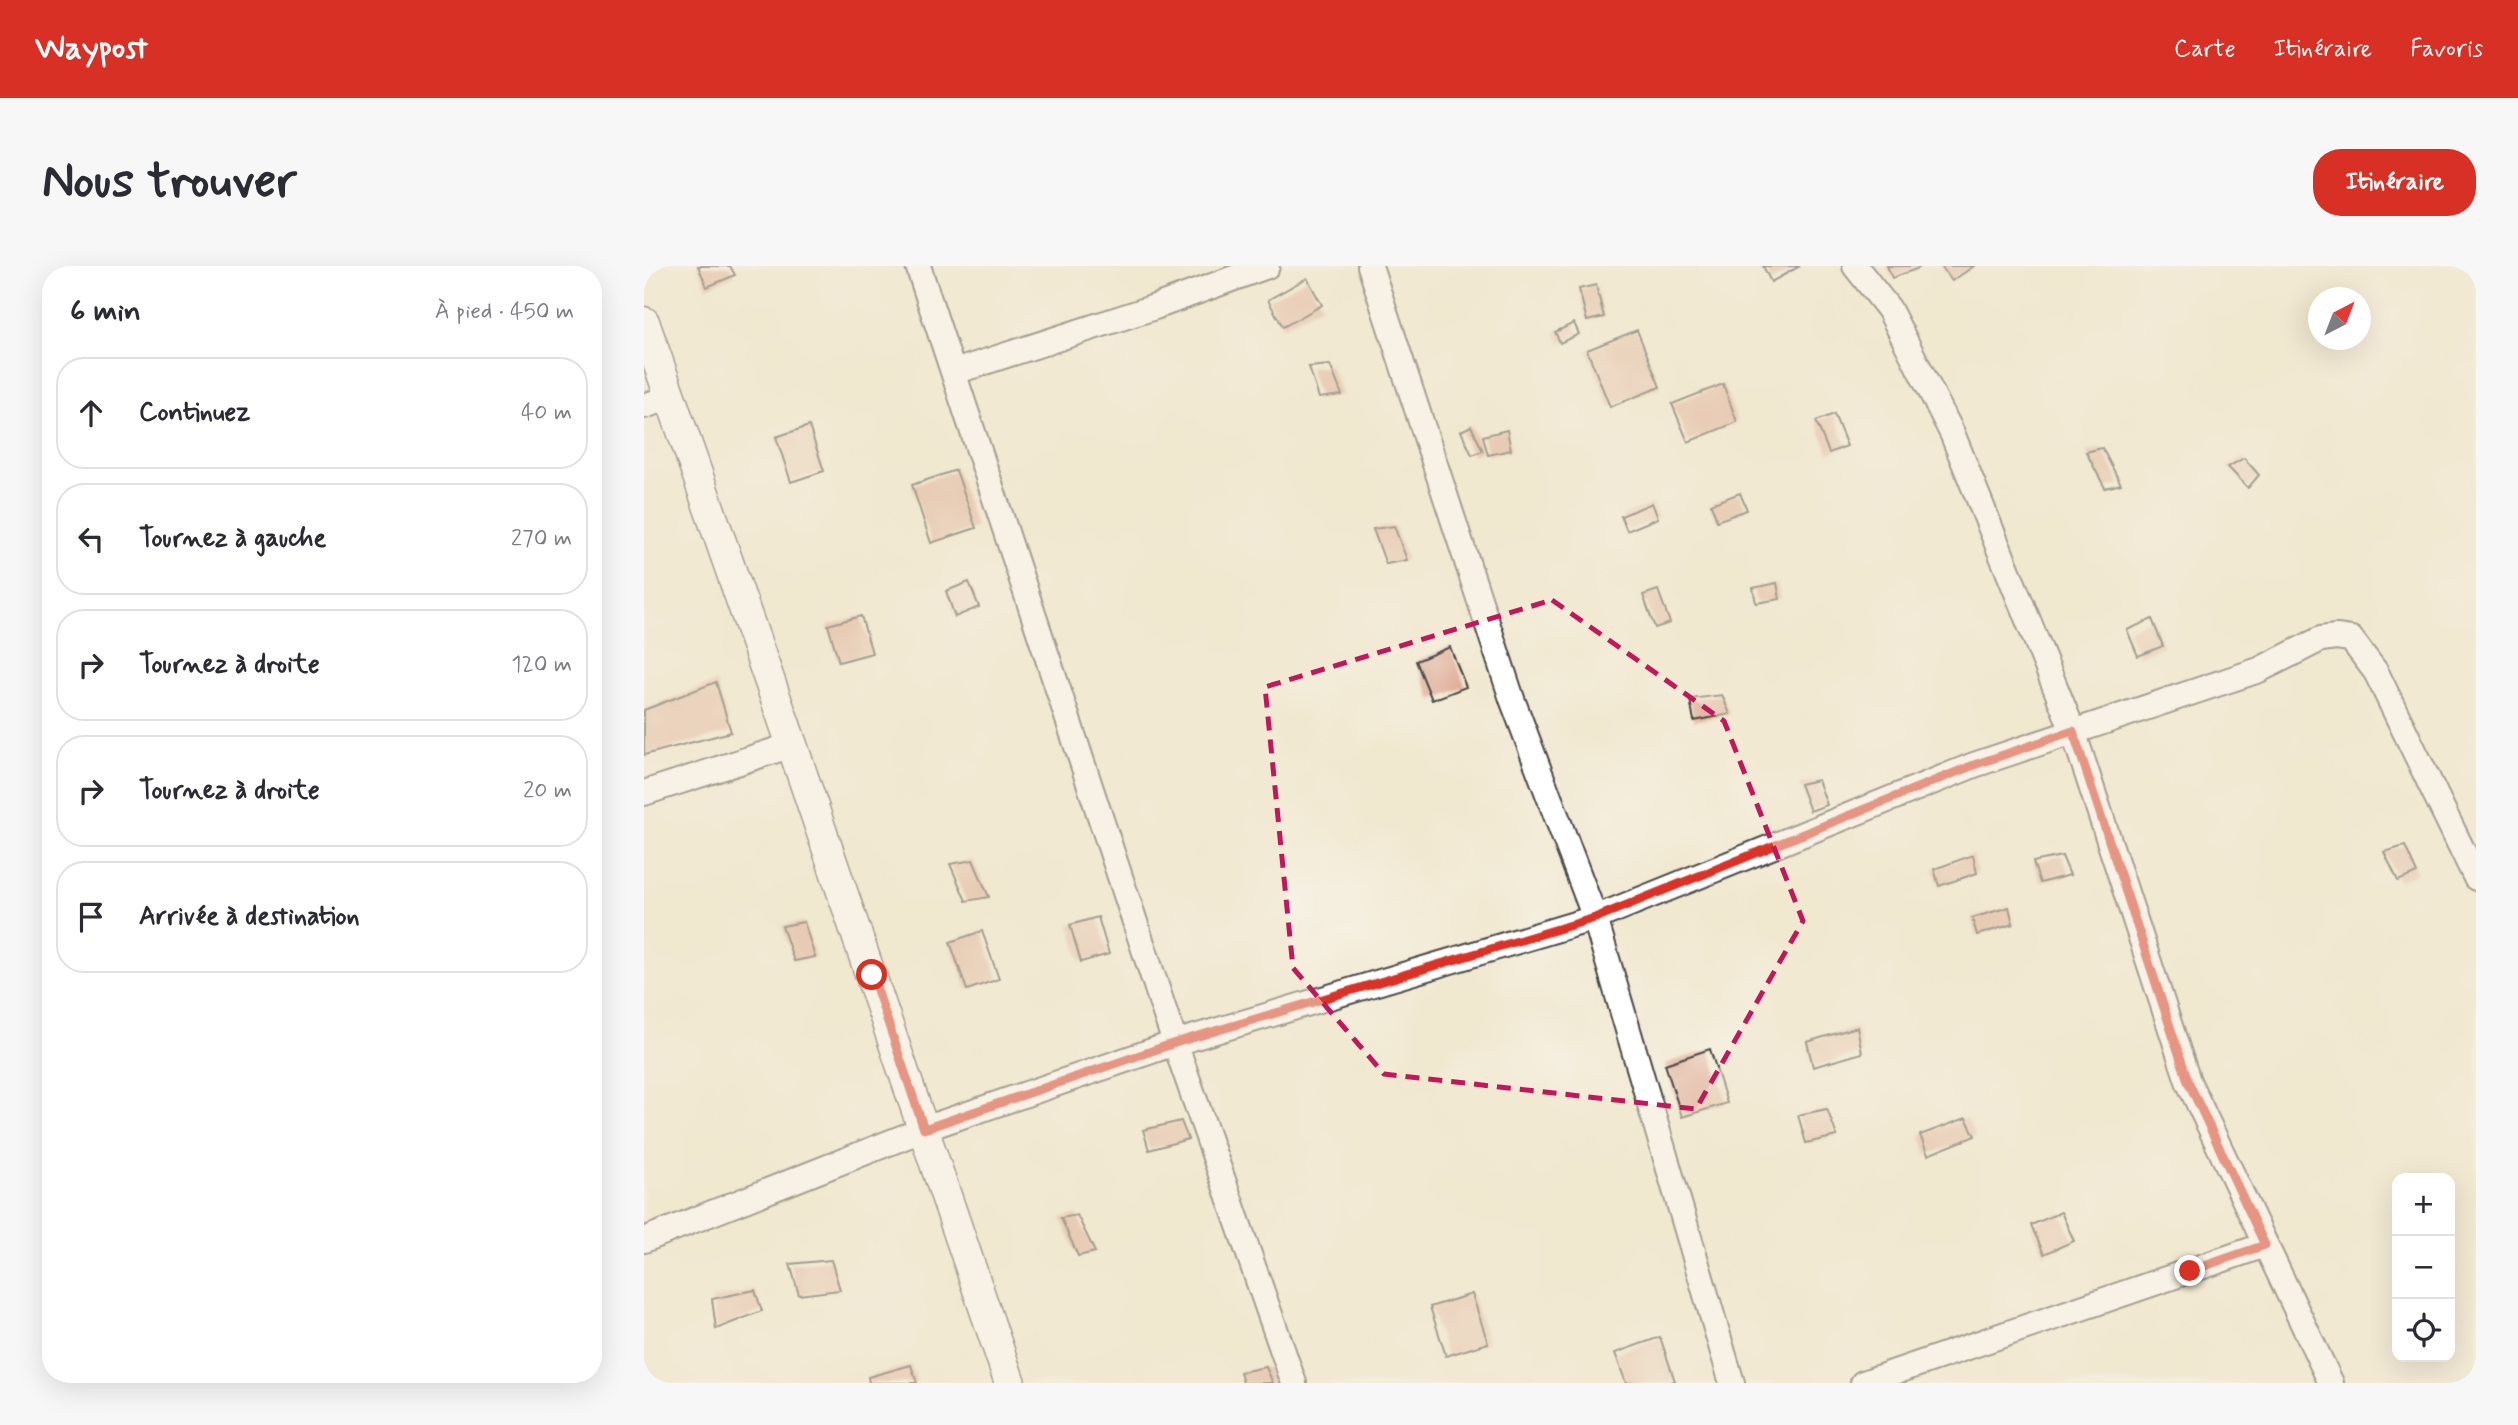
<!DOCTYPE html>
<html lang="fr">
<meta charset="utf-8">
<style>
:root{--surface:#fff;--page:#f7f7f7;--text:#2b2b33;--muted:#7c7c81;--line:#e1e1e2;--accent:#d93025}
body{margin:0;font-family:Mynerve,sans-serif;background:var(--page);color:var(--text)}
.controls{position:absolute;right:21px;bottom:21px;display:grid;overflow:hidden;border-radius:14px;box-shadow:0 7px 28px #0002}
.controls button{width:63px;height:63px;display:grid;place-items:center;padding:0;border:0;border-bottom:2px solid var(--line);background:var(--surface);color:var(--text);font:35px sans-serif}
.compass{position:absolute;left:1664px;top:21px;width:63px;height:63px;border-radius:50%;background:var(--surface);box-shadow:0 7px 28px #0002;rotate:42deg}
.stop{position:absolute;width:21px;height:21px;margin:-16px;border:5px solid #d93025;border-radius:50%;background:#fff}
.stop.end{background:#d93025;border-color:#fff;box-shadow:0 2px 7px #0008}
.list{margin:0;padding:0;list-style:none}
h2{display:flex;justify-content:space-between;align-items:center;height:91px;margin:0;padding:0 28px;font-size:30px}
h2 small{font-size:23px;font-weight:400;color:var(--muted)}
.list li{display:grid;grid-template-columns:46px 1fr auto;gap:21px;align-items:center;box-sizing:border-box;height:112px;margin:0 14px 14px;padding:0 14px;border:2px solid var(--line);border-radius:28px}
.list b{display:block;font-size:26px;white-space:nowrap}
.list em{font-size:23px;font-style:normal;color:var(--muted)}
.icon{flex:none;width:38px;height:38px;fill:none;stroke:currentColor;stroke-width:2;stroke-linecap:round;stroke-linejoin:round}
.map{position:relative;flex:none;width:1832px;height:1117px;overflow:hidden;border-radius:28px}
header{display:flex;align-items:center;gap:42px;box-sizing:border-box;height:98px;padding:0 35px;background:var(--accent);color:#fff}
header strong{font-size:33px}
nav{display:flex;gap:38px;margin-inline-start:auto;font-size:24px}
.intro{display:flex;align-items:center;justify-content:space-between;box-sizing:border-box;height:168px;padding:0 42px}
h1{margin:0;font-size:49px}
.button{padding:18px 32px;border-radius:28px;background:var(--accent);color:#fff;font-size:24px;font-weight:700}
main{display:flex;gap:42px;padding:0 42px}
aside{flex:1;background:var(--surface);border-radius:28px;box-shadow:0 7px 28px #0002}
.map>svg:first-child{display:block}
</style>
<header>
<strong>Waypost</strong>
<nav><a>Carte</a><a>Itinéraire</a><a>Favoris</a></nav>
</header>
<div class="intro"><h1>Nous trouver</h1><a class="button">Itinéraire</a></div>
<main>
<aside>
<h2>6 min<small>À pied · 450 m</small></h2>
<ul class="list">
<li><svg class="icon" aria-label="ahead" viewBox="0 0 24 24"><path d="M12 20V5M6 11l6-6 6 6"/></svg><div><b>Continuez</b></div><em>40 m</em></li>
<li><svg class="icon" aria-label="left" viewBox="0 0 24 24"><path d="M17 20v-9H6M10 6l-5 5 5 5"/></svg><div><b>Tournez à gauche</b></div><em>270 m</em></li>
<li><svg class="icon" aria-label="right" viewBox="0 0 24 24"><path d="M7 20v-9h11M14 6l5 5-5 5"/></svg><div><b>Tournez à droite</b></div><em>120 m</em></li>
<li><svg class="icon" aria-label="right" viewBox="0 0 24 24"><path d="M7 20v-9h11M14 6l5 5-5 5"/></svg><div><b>Tournez à droite</b></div><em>20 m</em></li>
<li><svg class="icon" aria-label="arrive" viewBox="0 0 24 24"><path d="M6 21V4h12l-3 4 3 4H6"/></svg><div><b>Arrivée à destination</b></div></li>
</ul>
</aside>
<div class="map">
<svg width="1832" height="1117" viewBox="0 0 1832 1117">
<rect width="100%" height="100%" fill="#f7f3e8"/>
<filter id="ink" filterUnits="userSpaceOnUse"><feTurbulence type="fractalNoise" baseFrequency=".0143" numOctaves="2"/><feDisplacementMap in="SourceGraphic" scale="14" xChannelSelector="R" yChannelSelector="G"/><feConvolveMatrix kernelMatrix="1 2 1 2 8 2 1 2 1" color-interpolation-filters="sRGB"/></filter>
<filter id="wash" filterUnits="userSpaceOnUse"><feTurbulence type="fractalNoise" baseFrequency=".00686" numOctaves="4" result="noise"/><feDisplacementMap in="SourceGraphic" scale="28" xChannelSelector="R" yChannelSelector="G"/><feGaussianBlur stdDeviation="1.57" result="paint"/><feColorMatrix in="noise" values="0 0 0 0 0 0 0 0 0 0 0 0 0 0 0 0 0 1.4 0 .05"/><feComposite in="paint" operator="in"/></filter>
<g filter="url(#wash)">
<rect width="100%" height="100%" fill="#f1e8d0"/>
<g id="blocks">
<g fill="#dea993">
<polygon points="54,0 86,0 91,9 63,21"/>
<polygon points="1119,0 1156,0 1127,16"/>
<polygon points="1243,0 1274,0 1275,2 1248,12"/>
<polygon points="1297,0 1330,0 1308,15"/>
<polygon points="663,12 678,39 639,61 624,34"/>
<polygon points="952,19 960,51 943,55 935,23"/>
<polygon points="930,57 935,68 916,77 911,66"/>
<polygon points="993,64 1016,121 966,141 943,84"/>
<polygon points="686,99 698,129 675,132 665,101"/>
<polygon points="1079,118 1093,156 1044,176 1028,138"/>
<polygon points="1190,148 1203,180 1185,187 1172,155"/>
<polygon points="165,160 180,205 147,216 132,171"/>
<polygon points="827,160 839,185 828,189 817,165"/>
<polygon points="863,164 867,184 844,189 839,170"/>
<polygon points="1458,182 1477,218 1461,222 1442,186"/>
<polygon points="1600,192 1615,209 1604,222 1584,201"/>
<polygon points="312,204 332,262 287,277 268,219"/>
<polygon points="1096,227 1103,244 1073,255 1067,238"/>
<polygon points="1008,237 1014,252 983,265 977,250"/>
<polygon points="750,260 763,294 742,298 729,263"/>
<polygon points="325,316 335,341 311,351 302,325"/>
<polygon points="1133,317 1136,333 1112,337 1109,322"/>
<polygon points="1014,324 1026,357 1011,362 999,329"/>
<polygon points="217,350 228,387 195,396 184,359"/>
<polygon points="1508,353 1519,380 1494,390 1483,364"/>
<polygon points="806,381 822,421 788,434 772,395"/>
<polygon points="72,416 87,466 0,489 0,444"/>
<polygon points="1078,429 1086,448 1050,455 1046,433"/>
<polygon points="1174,514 1183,539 1166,545 1156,518"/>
<polygon points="1761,580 1773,607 1754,615 1740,586"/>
<polygon points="1329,589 1333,607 1295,620 1290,603"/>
<polygon points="1418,590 1426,609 1396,617 1389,596"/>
<polygon points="329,594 345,631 322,635 306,598"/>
<polygon points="1365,641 1369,658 1333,669 1328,652"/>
<polygon points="454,651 465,688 437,696 426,659"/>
<polygon points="160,656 171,691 150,695 138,660"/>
<polygon points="338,665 355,713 323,724 306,676"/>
<polygon points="1213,761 1218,787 1169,801 1163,776"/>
<polygon points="1066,783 1083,837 1038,851 1021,798"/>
<polygon points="1183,843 1193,870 1162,877 1154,849"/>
<polygon points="1322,852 1331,870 1284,889 1276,869"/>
<polygon points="537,855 544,873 505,884 499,864"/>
<polygon points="1417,946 1430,975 1400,988 1387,959"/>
<polygon points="433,949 451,986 434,990 417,952"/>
<polygon points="187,994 196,1024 155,1029 146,998"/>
<polygon points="111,1024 118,1045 72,1063 68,1033"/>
<polygon points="828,1028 844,1077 802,1090 786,1041"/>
<polygon points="1016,1071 1031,1115 1024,1117 982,1117 971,1087"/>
<polygon points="267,1099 273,1117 225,1117 224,1111"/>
<polygon points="622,1101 629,1117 599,1117 596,1106"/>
</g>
</g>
</g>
<g filter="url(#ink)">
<use href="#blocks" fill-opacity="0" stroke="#494744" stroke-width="2"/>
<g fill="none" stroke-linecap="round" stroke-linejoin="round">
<g stroke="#494744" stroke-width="28">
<g id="minor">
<polyline points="274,0 531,777 650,1117"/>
<polyline points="726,0 868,433 951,652 1088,1117"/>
<polyline points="1211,0 1245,43 1308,167 1429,465 1544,815 1687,1117"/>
<polyline points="310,106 511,41 623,0"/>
<polyline points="0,140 28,131"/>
<polyline points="0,527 148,479"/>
<polyline points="0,974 280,863 531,777 951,652 1330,499 1615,404 1677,373 1692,371 1707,373 1732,406 1832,612"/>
<polyline points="1219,1117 1621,979"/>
</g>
</g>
<g stroke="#494744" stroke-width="33">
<polyline id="tertiary" points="0,56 148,479 366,1117"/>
</g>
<use href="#minor" stroke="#fff" stroke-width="24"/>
<use href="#tertiary" stroke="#fff" stroke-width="30"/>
</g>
</g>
<g fill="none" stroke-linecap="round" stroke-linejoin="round" filter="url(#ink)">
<polyline stroke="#d93025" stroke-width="9" points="228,709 280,863 531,777 951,652 1330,499 1429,465 1544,815 1621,979 1546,1005"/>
</g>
<path d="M0 0H1832V1117H0ZM908 334 1080 455 1159 655 1052 843 740 808 649 702 621 421Z" fill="#f1e8d0" fill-opacity=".55" fill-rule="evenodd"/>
<path fill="none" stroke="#c2185b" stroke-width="5" stroke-dasharray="14 9" stroke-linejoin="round" d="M908 334 1080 455 1159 655 1052 843 740 808 649 702 621 421Z"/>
</svg>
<div class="controls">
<button>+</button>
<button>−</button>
<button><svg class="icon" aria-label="locate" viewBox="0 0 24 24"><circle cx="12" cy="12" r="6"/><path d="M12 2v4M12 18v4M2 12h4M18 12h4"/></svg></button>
</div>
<svg class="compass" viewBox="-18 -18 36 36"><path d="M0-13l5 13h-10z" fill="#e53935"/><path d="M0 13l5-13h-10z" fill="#7c7c81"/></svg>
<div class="stop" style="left:228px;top:709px"></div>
<div class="stop end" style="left:1546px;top:1005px"></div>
</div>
</main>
